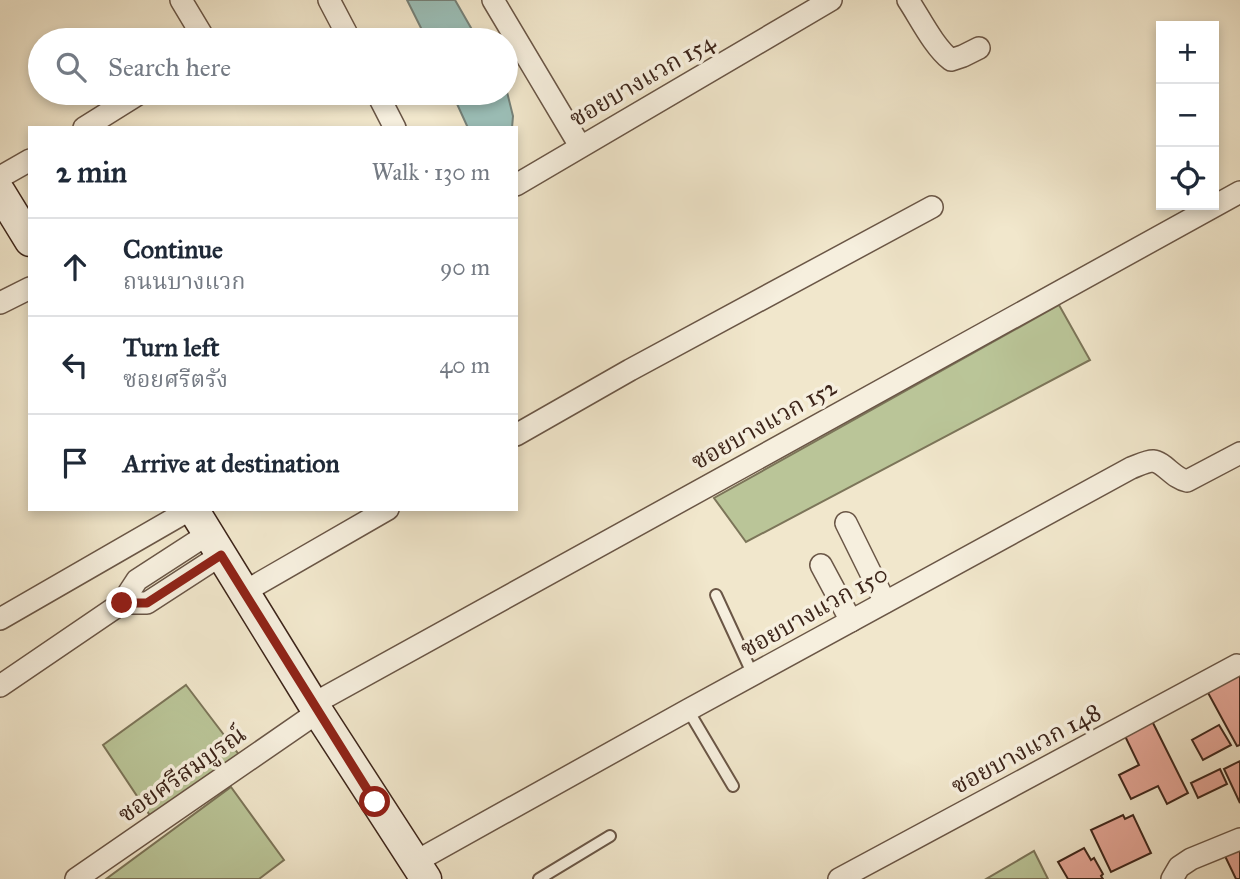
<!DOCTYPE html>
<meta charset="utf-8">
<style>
:root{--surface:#fff;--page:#f2f2f3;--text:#1f2937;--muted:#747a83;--line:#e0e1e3}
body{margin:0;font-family:"IM FELL Great Primer","Noto Serif Thai",serif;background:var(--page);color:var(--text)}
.controls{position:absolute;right:21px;top:21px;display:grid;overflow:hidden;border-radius:0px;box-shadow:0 4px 10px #0003}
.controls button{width:63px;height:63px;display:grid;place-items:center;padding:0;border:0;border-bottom:2px solid var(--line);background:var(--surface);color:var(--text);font:35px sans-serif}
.stop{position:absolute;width:21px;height:21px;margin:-16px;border:5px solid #8f2418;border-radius:50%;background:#fff}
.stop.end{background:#8f2418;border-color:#fff;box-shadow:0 2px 7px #0008}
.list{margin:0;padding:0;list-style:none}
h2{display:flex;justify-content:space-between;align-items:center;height:91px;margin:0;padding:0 28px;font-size:30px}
h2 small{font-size:23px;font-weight:400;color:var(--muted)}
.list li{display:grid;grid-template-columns:46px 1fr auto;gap:21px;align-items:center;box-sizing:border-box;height:98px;padding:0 28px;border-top:2px solid var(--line)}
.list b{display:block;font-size:26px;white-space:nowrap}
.list p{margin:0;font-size:23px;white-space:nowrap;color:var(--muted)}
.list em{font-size:23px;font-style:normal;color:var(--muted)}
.icon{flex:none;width:38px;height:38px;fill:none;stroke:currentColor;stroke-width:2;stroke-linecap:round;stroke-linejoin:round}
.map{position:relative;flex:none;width:1240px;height:879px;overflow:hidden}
.search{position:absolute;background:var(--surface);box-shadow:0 4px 10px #0003;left:28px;top:28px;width:490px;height:77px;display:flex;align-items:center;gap:18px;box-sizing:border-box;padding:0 24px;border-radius:38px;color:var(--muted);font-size:26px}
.panel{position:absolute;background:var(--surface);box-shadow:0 4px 10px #0003;left:28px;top:126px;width:490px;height:385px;border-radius:0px}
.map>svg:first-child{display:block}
</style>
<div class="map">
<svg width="1240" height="879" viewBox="0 0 1240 879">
<rect width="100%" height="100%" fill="#f1e7cc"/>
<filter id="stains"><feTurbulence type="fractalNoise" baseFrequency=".00286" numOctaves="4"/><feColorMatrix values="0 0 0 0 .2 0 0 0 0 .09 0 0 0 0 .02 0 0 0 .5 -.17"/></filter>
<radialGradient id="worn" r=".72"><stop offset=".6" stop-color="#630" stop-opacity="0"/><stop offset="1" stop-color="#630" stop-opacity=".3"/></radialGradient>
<g fill="#bac598" stroke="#7c7559" stroke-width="2">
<polygon points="1059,305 1090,360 746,542 714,498"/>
<polygon points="186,685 240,756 151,817 103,745"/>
<polygon points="231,787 284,860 259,879 106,879"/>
<polygon points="1034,851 1048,879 986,879"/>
</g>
<g fill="#9bbfb8" stroke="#758179" stroke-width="2">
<polygon points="407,0 455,0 478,40 427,40"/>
<polygon points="506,88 513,116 512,128 468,128 452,93 506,93"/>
</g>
<g fill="#e6a798" stroke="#3d251a" stroke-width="2">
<polygon points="1240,673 1240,745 1237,746 1207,691"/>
<polygon points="1151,719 1188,793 1167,804 1158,786 1131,799 1119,775 1139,765 1123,732"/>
<polygon points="1219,725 1231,745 1203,760 1192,740"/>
<polygon points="1240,761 1240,803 1224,769"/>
<polygon points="1220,769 1227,784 1198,798 1191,783"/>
<polygon points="1123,815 1125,819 1133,815 1151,853 1111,872 1091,830"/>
<polygon points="1240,846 1240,879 1236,879 1224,854"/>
<polygon points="1084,848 1091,860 1094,858 1103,874 1101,876 1103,879 1068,879 1058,862"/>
</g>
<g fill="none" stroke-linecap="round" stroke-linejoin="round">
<g stroke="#6a5646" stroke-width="14">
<g id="service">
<polyline points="716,595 753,675"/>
<polyline points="688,710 733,786"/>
<polyline points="539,879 610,836"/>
</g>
</g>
<g stroke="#6a5646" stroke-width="24">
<g id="minor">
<polyline points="181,0 205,40"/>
<polyline points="329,0 350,40"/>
<polyline points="493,0 580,146"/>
<path d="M908 0C920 18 934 47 951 60L963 56 979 48"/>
<polyline points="377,93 395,128"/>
<polyline points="84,128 140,93"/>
<polyline points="0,177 30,160"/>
<polyline points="516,185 831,0"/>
<polyline points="0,303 30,288"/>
<polyline points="516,435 630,370 932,207"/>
<polyline points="846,523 885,602"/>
<polyline points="821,565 851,621"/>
<polyline points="244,592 388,509"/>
<polyline points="122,603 147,603 221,555"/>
<polyline points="0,619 191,509"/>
<polyline points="0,686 122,603 137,580 208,534"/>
<polyline points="313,704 1240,192"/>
<path d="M415 862 688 710 1131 468C1137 466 1146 461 1153 461 1164 462 1174 479 1187 481L1240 453"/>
<polyline points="76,879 318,712"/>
<polyline points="839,879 1237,665"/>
<polyline points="1172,879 1179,867 1191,859 1240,839"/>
</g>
</g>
<g stroke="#3d251a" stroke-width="33">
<g id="secondary">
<polyline points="0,192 30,241"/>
<polyline points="193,509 318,712 426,879"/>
</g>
</g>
<use href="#service" stroke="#f6efde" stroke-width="10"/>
<use href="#minor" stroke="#f6efde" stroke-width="21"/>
<use href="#secondary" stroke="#f6efde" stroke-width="30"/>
</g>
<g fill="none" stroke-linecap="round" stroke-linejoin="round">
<polyline stroke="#8f2418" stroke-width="9" points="122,603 147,603 221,555 375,802"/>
</g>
<g text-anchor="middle" stroke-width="7" stroke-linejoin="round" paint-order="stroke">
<g font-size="24" fill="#3d251a" stroke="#f6efde">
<text transform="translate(642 80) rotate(-30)" y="8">ซอยบางแวก 154</text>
<text transform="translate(764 424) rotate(-29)" y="8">ซอยบางแวก 152</text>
<text transform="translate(814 611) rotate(-29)" y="8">ซอยบางแวก 150</text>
<text transform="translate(1026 749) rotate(-28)" y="8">ซอยบางแวก 148</text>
<text transform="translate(182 774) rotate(-35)" y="8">ซอยศรีสมบูรณ์</text>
</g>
</g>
<rect width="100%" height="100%" filter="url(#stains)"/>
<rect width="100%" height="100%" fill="url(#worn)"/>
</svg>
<div class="controls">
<button>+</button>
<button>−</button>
<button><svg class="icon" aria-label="locate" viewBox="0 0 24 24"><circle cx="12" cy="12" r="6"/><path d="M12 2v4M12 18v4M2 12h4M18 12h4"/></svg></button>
</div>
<div class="stop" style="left:375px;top:802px"></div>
<div class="stop end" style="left:122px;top:603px"></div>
<div class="search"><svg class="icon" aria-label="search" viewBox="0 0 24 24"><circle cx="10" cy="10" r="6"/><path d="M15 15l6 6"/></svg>Search here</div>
<section class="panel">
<h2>2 min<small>Walk · 130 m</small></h2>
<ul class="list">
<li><svg class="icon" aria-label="ahead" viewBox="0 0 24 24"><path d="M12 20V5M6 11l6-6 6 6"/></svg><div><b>Continue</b><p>ถนนบางแวก</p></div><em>90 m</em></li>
<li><svg class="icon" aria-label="left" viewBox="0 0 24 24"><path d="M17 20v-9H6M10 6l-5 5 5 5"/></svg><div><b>Turn left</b><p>ซอยศรีตรัง</p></div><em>40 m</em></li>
<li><svg class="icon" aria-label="arrive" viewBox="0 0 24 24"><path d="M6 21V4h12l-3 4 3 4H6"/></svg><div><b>Arrive at destination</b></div></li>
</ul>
</section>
</div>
